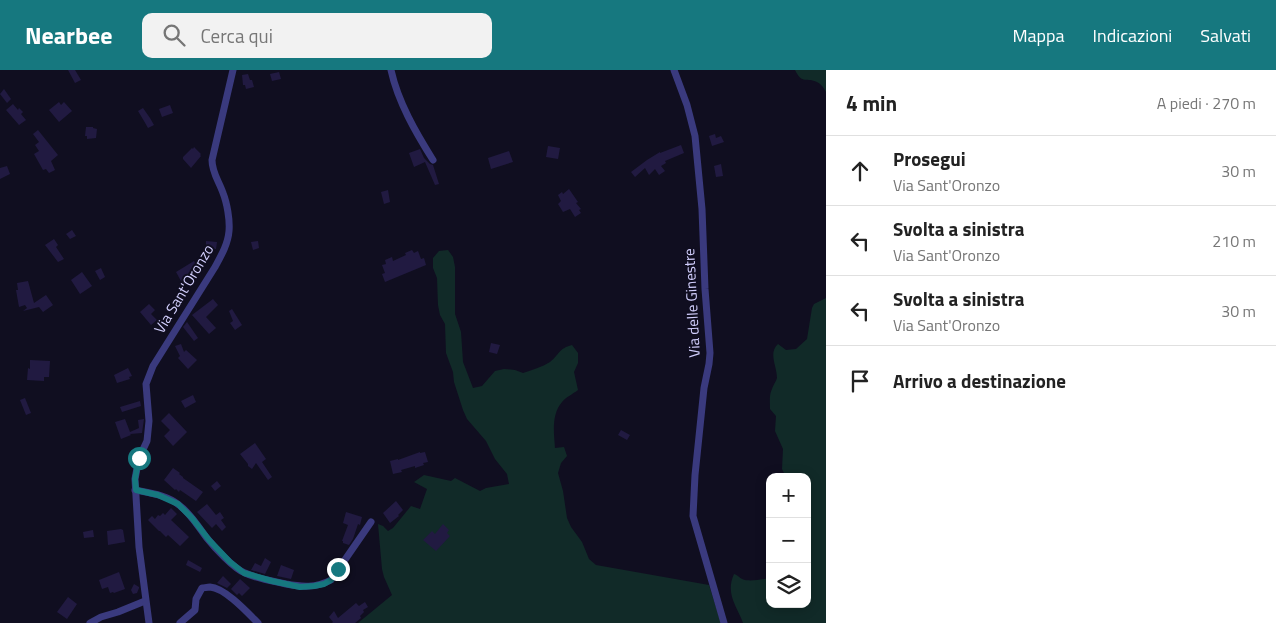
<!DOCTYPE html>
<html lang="it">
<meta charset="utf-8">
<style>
:root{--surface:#fff;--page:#f2f2f2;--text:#222;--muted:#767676;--line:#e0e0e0;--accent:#16787f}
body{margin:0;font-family:"Titillium Web",sans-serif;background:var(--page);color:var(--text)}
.controls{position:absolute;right:15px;bottom:15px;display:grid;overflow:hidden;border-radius:10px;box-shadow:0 2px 12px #0003}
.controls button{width:45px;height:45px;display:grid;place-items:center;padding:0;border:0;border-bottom:1px solid var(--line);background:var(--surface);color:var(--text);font:25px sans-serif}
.stop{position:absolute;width:15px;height:15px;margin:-11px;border:4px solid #16787f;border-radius:50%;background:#fff}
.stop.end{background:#16787f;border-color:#fff;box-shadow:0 1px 5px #0008}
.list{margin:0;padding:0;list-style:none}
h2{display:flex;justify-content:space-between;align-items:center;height:65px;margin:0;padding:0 20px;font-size:21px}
h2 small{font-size:16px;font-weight:400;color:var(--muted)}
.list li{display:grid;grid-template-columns:32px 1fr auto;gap:15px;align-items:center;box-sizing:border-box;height:70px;padding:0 20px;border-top:1px solid var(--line)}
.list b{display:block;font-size:19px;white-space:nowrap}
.list p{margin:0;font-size:16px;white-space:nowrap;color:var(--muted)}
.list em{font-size:16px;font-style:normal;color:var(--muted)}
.icon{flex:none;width:28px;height:28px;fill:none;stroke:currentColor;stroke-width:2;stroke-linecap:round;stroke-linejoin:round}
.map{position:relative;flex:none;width:826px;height:553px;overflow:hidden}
header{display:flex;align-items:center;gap:30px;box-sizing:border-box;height:70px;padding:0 25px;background:var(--accent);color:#fff}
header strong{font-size:24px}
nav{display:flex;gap:28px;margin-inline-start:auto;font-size:18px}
.search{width:350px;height:45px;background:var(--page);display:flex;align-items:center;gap:12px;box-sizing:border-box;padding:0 18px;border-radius:10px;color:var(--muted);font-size:19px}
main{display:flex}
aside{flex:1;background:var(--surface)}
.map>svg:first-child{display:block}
</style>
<header>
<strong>Nearbee</strong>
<div class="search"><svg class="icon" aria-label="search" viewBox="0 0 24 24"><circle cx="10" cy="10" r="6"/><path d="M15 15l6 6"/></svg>Cerca qui</div>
<nav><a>Mappa</a><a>Indicazioni</a><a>Salvati</a></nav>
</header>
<main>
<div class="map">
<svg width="826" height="553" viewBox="0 0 826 553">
<rect width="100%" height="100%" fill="#100e20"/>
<g fill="#112a28">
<path d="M795 0H826V22C824 18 821 14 817 12 807 7 802 15 795 0Z"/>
<path d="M448 180 453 187 455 197V244L461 262 463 292 473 318 482 316 495 301 504 299 515 300 523 303C532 300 542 297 550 292 560 284 558 279 572 275L578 283V293L574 302 578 320C573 324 566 327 562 332 551 345 554 363 555 378L564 377 567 386 561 393 558 403 563 421 567 448 571 457 582 472 589 489 596 495 709 515 721 553H358L392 525 384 507 382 499 378 454 383 456 388 461 393 458 411 436 420 439 427 419 414 412 424 405 451 411 455 408 480 421 486 418 509 414 507 404 495 389 486 371 467 349 463 340 454 312 453 302 446 283 445 254 440 245 438 235 437 208 433 198V188L439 181Z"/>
<path d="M826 228V553H743C737 536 725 524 734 504 738 505 740 509 745 510 750 511 765 510 770 507V534H807V407H786L782 399 783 379 775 361 776 346 770 339C770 333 769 325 772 319 773 315 776 312 777 308 777 296 768 283 778 274L786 280 796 279 807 269 812 238 814 234Z"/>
</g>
<g fill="#211a41">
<polygon points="68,0 75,0 81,10 75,13"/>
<polygon points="279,2 281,9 272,11 270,4"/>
<polygon points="248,4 250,10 252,10 254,17 246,19 245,15 243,15 242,5"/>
<polygon points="4,19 11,29 7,33 0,24"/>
<polygon points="59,32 61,35 64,32 72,41 59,52 49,40"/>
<polygon points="13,34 18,40 19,38 23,42 21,44 26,50 19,55 6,40"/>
<polygon points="170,35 173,43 162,47 159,39"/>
<polygon points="143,38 150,48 154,55 148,58 144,51 138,41"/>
<polygon points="86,57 93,57 93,58 97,59 96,68 87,69 87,66 85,66"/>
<polygon points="38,60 58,85 51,91 55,100 49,103 46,99 43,100 34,84 39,81 35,75 39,72 33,64"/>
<polygon points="715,64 716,68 721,66 724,72 712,76 709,66"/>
<polygon points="681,75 684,83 665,91 666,93 661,96 665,101 659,105 655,99 649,105 645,98 635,107 631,102 647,90 660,82 660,83"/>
<polygon points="548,76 560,78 558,89 546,87"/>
<polygon points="194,77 201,84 200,85 201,86 191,98 183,89 183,87 192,78 193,79"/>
<polygon points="420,79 424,88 430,94 433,95 439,114 435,115 425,92 414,97 409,83"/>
<polygon points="509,81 513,92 491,99 488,88"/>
<polygon points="721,94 723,106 716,107 714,96"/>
<polygon points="7,96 10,104 0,109 0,98"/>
<polygon points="569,119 578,132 576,133 581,139 579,140 581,143 575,147 570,139 563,142 558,134 561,131 558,125 562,122 563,124"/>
<polygon points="388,120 390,132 384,134 381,122"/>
<polygon points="72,160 76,166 70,169 66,164"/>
<polygon points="54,169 58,175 56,177 64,189 58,192 45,175"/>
<polygon points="206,171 217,172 216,179 206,179"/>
<polygon points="258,171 259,178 253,180 251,172"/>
<polygon points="412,180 414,183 418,181 421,189 424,188 426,195 385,212 382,204 385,203 382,195 386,194 385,190 392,187 393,191 406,185 405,183"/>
<polygon points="194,191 199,200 181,211 176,202"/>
<polygon points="101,198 105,207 100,210 95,201"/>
<polygon points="82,202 92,216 80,224 71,210"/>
<polygon points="28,211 34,233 46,225 53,235 43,242 39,237 23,241 27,238 25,235 19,237 16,220 18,220 17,213"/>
<polygon points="213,229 218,235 206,247 216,258 209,264 192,245"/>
<polygon points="149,234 155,240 151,244 157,250 151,255 140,242"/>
<polygon points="232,239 242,255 235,260 230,253 233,251 229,241"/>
<polygon points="187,252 198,268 194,271 183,257"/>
<polygon points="491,273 500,275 497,284 489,282"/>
<polygon points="181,274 184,282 186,280 197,290 188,299 178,288 180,286 175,276"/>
<polygon points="30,290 50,291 49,307 44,307 44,311 27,310 28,298 30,299"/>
<polygon points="128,298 132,306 129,307 130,309 117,313 114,305"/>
<polygon points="193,325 196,332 185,338 181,331"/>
<polygon points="25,328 31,343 26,345 20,330"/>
<polygon points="140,331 141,336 122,342 120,337"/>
<polygon points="169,343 187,362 173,376 164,366 170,360 161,351"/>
<polygon points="125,349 130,362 139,358 138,350 144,349 142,363 130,364 131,365 121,369 115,352"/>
<polygon points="621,360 630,365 627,370 618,365"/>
<polygon points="255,373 266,389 262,392 272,407 268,410 256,393 252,399 248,396 248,394 240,384"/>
<polygon points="420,382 420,383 425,382 428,392 423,393 424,395 415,398 415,396 401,400 402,402 393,404 390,391 398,389 398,390"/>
<polygon points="173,398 180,403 179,404 183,407 183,408 203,422 196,431 180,420 179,422 176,419 175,420 164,410"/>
<polygon points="217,411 221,416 215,421 211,416"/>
<polygon points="396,431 403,440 398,445 399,446 390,453 383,443"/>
<polygon points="207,434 216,445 220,442 224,448 221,450 226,457 222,461 216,454 212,458 197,442"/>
<polygon points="171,438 177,444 171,450 189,467 180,476 168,465 166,467 160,461 159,461 148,450 152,446 155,449 158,445 160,446 163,443 165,445"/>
<polygon points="346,442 362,447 360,455 358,454 353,469 349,475 343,473 343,471 342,471 348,455 343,453"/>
<polygon points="443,454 449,460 447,463 450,466 436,481 423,470 432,461 435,464"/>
<polygon points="121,459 123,460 125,472 108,475 107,461"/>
<polygon points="93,460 94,467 84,468 83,462"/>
<polygon points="265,488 271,492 265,504 251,500 255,493 261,496"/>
<polygon points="188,490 202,498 200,502 186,495"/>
<polygon points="281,495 294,500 291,509 277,506"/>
<polygon points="119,502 125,519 114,523 113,522 110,523 108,517 102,519 99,510"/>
<polygon points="223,506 231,514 227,518 217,513"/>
<polygon points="240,509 250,518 242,526 239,523 237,525 231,519"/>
<polygon points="134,514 139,517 139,518 137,523 133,524 131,520"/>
<polygon points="68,527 77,534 67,549 57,542"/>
<polygon points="365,532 368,537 363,540 364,542 360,546 361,548 355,553 332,553 333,552 329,547 334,541 338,548 356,533 359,536"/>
</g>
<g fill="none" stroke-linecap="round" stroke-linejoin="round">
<g stroke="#3a3a7e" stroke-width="7">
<path d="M391 0C398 32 416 63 433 90"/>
<polyline points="674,0 687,35 695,66 702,139 705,219 710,283 709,294 704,318 695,405 693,446 724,553"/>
<path d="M135 420C150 423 167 425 179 435 190 443 198 456 206 467 214 477 234 499 245 503 258 509 273 511 286 514 302 517 316 518 331 510L371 452"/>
<polyline points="90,553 101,547 118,542 145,531"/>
<path d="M149 553 139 477 135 409 139 388 147 371 149 351 146 314 153 296 215 197C221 186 228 174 229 161 230 150 227 133 223 123 219 111 212 103 212 90L233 0"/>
<path d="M180 553 195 540 196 529 202 518C204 518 207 517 210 517 225 518 247 542 258 553"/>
</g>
</g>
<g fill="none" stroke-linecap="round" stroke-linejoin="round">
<polyline stroke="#16787f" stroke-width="6" points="139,388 135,409 136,420 158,425 178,434 192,448 209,470 230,492 244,503 272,511 300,517 314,516 324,514 331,510 338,499"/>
</g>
<g text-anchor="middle" stroke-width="4" stroke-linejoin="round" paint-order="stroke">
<g font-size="15" fill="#d2cffd" stroke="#100e20">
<text transform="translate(184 219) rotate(-59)" y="5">Via Sant'Oronzo</text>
<text transform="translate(692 233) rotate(-93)" y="5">Via delle Ginestre</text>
</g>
</g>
</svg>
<div class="controls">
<button>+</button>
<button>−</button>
<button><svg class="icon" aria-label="layers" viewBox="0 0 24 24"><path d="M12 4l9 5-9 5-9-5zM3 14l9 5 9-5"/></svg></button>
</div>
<div class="stop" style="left:139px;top:388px"></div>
<div class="stop end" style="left:338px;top:499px"></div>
</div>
<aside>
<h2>4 min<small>A piedi · 270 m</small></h2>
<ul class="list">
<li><svg class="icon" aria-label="ahead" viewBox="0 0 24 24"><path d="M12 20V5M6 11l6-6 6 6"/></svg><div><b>Prosegui</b><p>Via Sant'Oronzo</p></div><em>30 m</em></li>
<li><svg class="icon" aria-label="left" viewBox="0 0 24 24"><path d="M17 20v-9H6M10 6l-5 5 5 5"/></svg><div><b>Svolta a sinistra</b><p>Via Sant'Oronzo</p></div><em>210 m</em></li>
<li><svg class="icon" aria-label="left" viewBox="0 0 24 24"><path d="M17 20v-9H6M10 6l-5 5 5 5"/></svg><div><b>Svolta a sinistra</b><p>Via Sant'Oronzo</p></div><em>30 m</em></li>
<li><svg class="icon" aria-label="arrive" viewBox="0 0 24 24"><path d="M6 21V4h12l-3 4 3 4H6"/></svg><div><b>Arrivo a destinazione</b></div></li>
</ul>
</aside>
</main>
